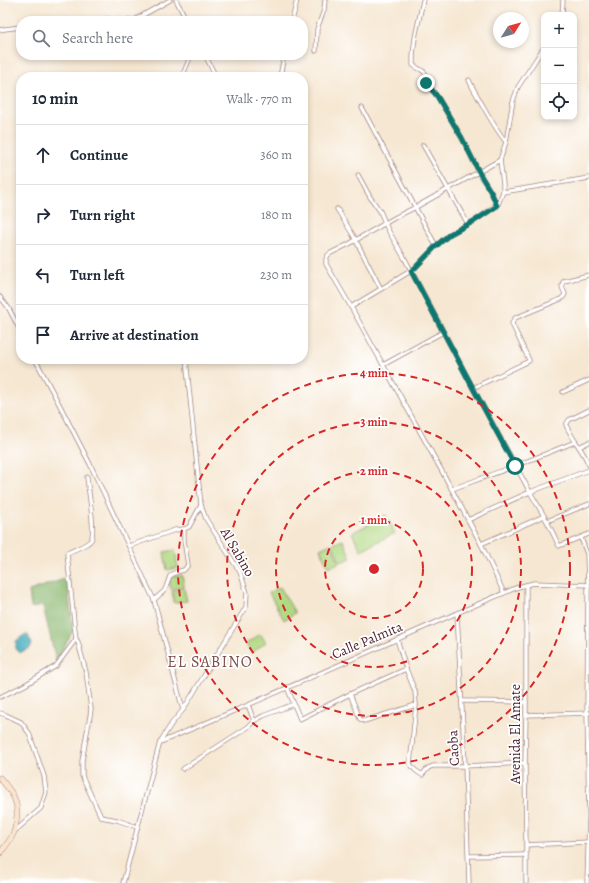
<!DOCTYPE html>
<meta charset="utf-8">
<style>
:root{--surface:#fff;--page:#f6f6f7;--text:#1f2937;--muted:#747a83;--line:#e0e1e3}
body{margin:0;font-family:Alegreya,serif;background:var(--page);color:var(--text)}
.controls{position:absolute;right:12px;top:12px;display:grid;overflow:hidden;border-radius:8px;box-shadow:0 2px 6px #0003}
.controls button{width:36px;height:36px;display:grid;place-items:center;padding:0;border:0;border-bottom:1px solid var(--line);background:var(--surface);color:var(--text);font:20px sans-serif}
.compass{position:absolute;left:493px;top:12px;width:36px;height:36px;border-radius:50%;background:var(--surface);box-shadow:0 2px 6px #0003;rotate:53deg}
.stop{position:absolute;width:12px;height:12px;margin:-9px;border:3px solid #0f766e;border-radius:50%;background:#fff}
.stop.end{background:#0f766e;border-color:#fff;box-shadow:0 1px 4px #0008}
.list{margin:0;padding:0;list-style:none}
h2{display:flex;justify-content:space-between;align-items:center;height:52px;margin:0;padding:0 16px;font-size:17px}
h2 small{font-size:13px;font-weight:400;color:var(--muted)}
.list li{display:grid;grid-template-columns:26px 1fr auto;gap:12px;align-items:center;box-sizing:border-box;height:60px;padding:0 16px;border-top:1px solid var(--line)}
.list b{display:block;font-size:15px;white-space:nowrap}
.list em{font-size:13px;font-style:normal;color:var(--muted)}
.icon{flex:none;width:22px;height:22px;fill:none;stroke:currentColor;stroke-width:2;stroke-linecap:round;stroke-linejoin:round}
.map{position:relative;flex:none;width:589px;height:883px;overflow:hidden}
.search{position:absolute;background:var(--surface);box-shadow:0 2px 6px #0003;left:16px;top:16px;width:292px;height:44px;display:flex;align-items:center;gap:10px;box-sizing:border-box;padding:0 14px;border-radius:16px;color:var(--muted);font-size:15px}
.panel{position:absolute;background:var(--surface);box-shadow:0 2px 6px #0003;left:16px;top:72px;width:292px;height:292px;border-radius:16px}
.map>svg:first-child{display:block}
</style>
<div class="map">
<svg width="589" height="883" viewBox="0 0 589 883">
<rect width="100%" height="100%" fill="#fff"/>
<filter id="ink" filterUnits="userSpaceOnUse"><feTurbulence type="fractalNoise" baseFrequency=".025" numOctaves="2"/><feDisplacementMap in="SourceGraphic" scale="8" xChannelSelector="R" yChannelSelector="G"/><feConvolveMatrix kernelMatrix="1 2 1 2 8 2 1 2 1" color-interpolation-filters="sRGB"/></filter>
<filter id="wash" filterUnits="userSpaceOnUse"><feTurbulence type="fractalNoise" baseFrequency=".012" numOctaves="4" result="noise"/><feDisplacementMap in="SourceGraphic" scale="16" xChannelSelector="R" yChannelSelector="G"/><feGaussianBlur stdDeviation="0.9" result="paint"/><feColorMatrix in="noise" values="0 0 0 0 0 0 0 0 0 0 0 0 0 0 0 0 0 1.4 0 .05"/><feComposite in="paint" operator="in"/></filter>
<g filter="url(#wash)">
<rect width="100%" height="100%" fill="#f6e7d2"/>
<g fill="#b1d882" stroke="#7e7c56">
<polygon points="386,515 395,533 361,550 352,533"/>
<polygon points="343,540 351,558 340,562 333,544"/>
<polygon points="331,544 339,563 328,567 320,549"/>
<polygon points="175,550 178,568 167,570 164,552"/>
<polygon points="182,575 184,587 171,589 169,577"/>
<polygon points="280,587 295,613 284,620 269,593"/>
<polygon points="184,589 187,601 174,603 172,591"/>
<polygon points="260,634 266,642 252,653 246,644"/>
</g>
<polygon fill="#8cb870" stroke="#6b6c4e" points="67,578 73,631 56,661 43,606 31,608 29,591"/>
<polygon fill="#3baaba" stroke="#426472" points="24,635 28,635 32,644 30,648 19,653 16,650 16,641"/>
</g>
<g filter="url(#ink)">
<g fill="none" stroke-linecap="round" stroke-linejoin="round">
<g stroke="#a0837e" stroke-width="5">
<g id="street">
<polyline points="176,0 187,21"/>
<path d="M423 0C419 22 412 43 413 65 424 73 426 68 426 83L437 96 462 138 481 176 492 194 497 206"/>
<polyline points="562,15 563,0"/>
<polyline points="91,21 107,19 127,21 135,20 145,14 170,0"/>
<polyline points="292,21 297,0"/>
<polyline points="0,30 5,29 21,27"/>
<polyline points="316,51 317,29 324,10 325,0"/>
<polyline points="205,55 216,77"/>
<polyline points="182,77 191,55"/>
<polyline points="280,77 284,55"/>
<path d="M469 80C472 87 475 92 478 97 487 113 494 127 506 142"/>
<polyline points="362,108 436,246"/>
<polyline points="423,145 468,224"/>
<polyline points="500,160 416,207 396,217 349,244 331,253 328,255 326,259 326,264 351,307 444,475 481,544 504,593"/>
<polyline points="358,175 370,197 380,211 388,230 405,259 473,388 530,492 547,521 559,546 589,534"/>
<polyline points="503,192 589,178"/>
<polyline points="337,209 353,235 381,289"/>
<polyline points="0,297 8,307 21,332"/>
<polyline points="351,307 414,269 436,246 450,234 476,220 498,204 503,192 503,184 500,160 506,142 513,101 518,87 544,47"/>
<polyline points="35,359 57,400 90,464 154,600 183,710"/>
<polyline points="383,365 443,332"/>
<path d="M473 388 529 361V360L513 326 512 323 515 318 561 299 564 296 565 294C563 289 560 285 564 281L589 275"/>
<polyline points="563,392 589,380"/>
<path d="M589 410 569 420 566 425C572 439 583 450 589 465"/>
<polyline points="579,447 589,442"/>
<path d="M87 477C88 489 96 532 91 540 88 545 73 550 67 553L74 622 76 639 78 642 86 672 91 709 90 716 86 738 82 761V776L101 817 117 820 137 827"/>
<polyline points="452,489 515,466 575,442"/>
<polyline points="468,520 530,492 589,470"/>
<polyline points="547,521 589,504"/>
<polyline points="581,538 587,554 588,585 587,713 589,814 587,883"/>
<polyline points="481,544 544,516"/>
<polyline points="129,546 175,530 184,529 189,527 201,505"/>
<polyline points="154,600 165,590 170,576 176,572 184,570 188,565 184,540 184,529"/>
<polyline points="457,613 465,766 469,883"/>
<polyline points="397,639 406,669 415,691 416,705 410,764 415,770 422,775 428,768 433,766 465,766 525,763"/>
<polyline points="287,687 300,719 350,694 406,669"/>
<polyline points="350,694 360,719 364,721 416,705"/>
<polyline points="0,697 23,686 56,666 76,639"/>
<polyline points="462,701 526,702"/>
<polyline points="0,713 6,715 21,722 29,733 44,776 46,792 41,808 14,832"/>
<polyline points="526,715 589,713"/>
<polyline points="254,721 263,716 294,704"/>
<polyline points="161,742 248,705 457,613 518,587 534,583 589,585"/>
<polyline points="183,769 248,727 254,721 248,705"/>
<polyline points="526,845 589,842"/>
<polyline points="469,856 526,855"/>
<polyline points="123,883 160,742 172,723 183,710 246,607 247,593 240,572 206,519 201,505 186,359"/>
<polyline points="526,883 526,845 525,763 526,715 526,585"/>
</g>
</g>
<g stroke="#a0837e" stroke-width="6">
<path id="secondary" d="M0 778C13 793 20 803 16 823 15 826 15 830 14 832 11 840 5 847 0 853"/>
</g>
<use href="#street" stroke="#fff" stroke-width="3.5"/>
<use href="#secondary" stroke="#fbe5cf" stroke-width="5"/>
</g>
</g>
<g fill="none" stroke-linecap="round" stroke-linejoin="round" filter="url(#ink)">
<polyline stroke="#0f766e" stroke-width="5" points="426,83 437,96 462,138 481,176 492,194 497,206 476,220 450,234 436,246 414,269 411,271 473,388 515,466"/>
</g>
<g fill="none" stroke="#d62828" stroke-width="2" stroke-dasharray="7 5">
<circle cx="374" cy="569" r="49"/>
<circle cx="374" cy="569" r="98"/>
<circle cx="374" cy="569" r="147"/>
<circle cx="374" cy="569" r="196"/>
</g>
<g text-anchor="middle" stroke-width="3.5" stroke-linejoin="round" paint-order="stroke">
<g font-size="14" fill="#4a1f2b" stroke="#fff">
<text transform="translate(238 552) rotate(60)" y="5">Al Sabino</text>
<text transform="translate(367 640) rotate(-23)" y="5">Calle Palmita</text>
<text transform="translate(515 734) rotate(-90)" y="5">Avenida El Amate</text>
<text transform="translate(453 748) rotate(-93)" y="5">Caoba</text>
</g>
<g font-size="16" letter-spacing="1" fill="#7b504e" stroke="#fff">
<text x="210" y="667">EL SABINO</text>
</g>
</g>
<circle cx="374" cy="569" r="6" fill="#d62828" stroke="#fff" stroke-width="2"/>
<g font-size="12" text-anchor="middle" font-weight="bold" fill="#d62828" stroke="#fff" stroke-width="3.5" stroke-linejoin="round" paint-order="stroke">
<text x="374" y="377">4 min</text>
<text x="374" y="426">3 min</text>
<text x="374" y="475">2 min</text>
<text x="374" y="524">1 min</text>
</g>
</svg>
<div class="controls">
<button>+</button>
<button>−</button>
<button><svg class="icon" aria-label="locate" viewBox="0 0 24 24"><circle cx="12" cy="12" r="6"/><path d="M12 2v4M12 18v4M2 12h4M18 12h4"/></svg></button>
</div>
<svg class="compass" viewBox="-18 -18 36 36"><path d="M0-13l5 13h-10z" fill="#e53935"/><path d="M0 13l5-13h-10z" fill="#747a83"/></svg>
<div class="stop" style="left:515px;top:466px"></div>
<div class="stop end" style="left:426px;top:83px"></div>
<div class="search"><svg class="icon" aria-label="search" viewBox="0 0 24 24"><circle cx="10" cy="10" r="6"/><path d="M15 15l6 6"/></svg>Search here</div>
<section class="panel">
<h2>10 min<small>Walk · 770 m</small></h2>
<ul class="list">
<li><svg class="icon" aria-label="ahead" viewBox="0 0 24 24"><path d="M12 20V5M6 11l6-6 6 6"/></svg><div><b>Continue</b></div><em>360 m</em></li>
<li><svg class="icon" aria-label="right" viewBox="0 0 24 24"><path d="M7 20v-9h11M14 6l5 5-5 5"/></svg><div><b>Turn right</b></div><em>180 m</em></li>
<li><svg class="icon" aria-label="left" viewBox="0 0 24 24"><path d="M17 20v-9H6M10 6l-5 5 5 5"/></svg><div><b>Turn left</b></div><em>230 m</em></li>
<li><svg class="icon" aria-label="arrive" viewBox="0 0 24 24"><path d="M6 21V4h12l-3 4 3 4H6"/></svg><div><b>Arrive at destination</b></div></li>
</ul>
</section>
</div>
